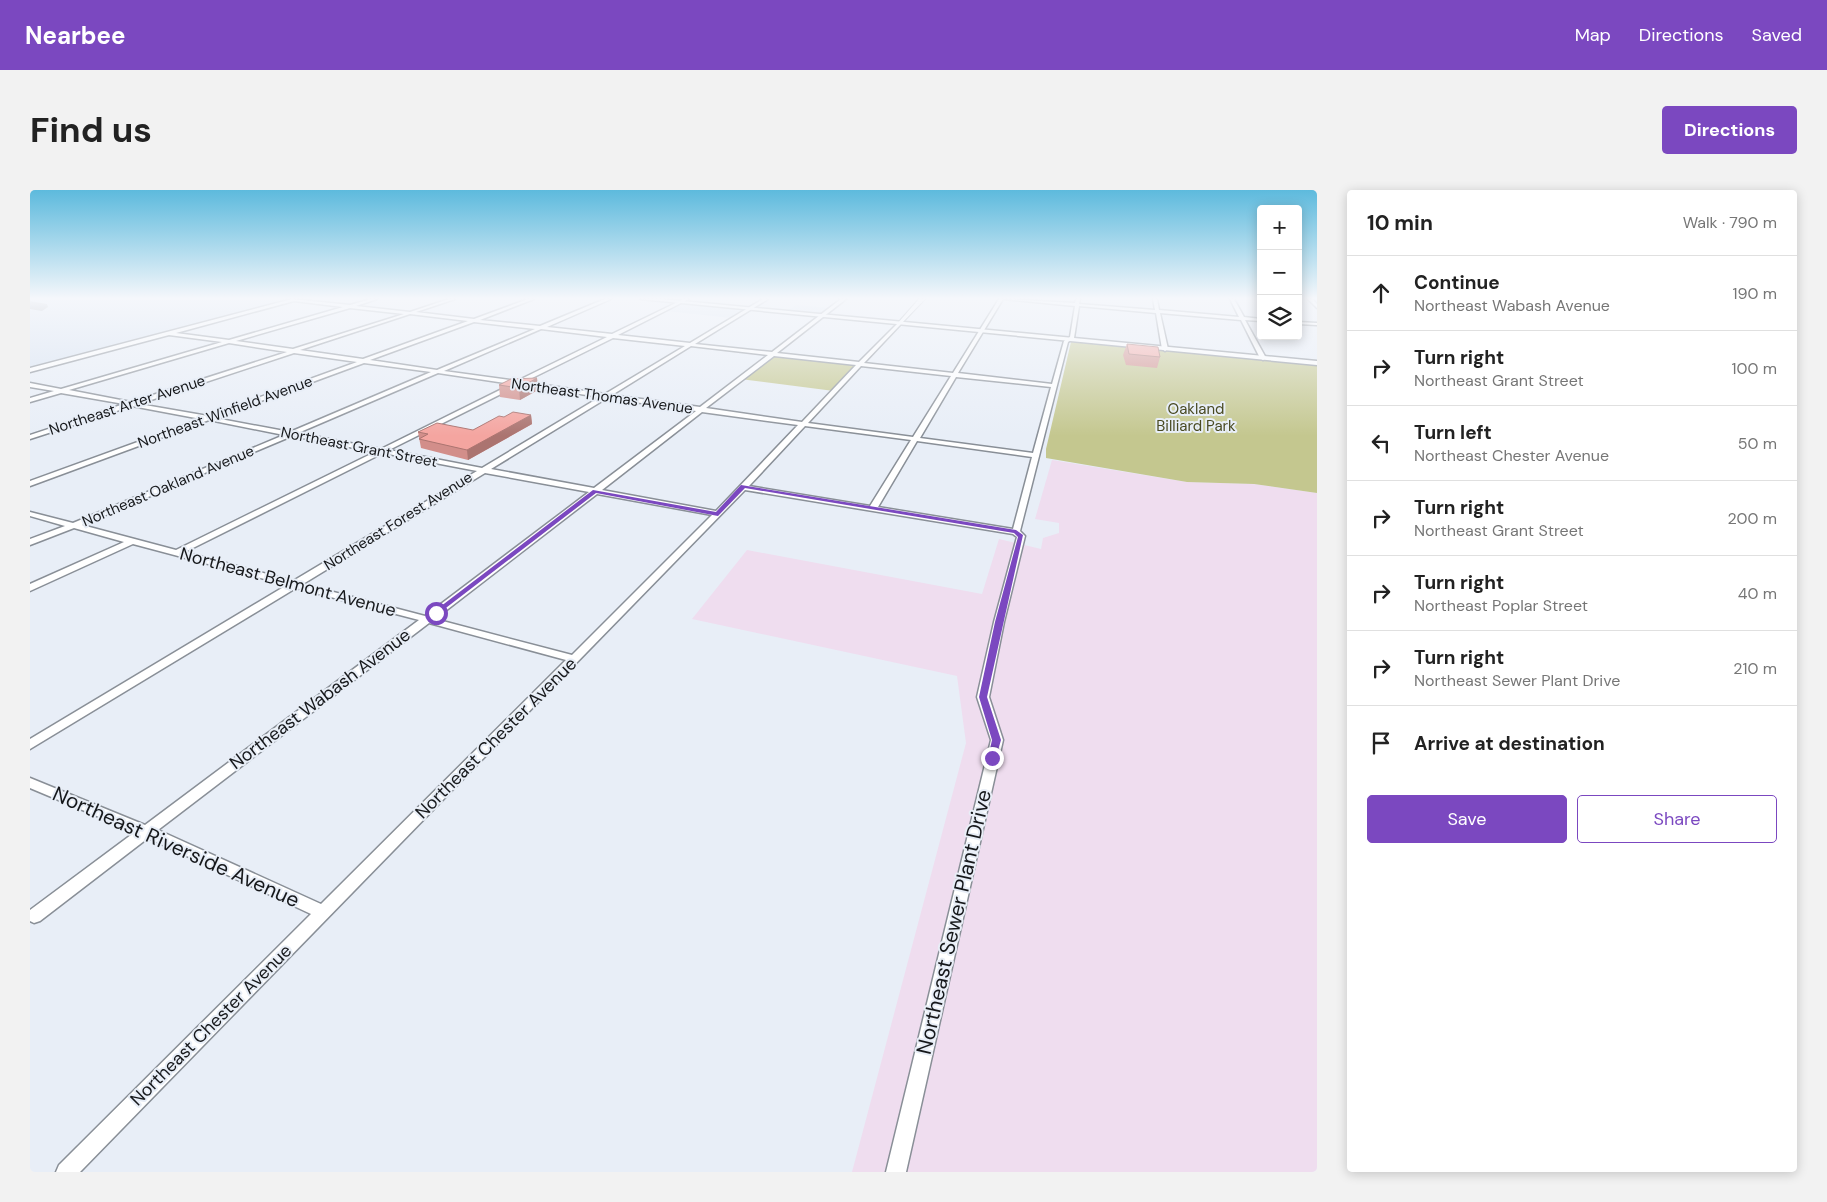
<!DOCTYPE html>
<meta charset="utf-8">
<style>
:root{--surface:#fff;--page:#f2f2f2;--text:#222;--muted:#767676;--line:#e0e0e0;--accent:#7b48c0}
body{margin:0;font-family:"DM Sans",sans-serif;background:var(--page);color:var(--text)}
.controls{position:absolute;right:15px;top:15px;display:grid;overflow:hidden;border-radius:5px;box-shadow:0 2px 12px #0003}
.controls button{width:45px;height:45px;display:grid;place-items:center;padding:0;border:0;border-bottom:1px solid var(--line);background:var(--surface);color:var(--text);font:25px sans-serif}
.stop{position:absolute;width:15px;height:15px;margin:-11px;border:4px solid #7b48c0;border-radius:50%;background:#fff}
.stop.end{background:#7b48c0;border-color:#fff;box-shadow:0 1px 5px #0008}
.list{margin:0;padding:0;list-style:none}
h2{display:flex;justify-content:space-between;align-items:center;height:65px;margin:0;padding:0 20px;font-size:21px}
h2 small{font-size:16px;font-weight:400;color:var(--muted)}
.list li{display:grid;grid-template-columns:32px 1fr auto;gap:15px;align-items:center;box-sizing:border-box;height:75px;padding:0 20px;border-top:1px solid var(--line)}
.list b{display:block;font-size:19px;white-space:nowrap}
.list p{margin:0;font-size:16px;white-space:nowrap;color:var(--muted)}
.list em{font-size:16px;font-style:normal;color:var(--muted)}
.actions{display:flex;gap:10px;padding:15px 20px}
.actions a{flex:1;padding:11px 0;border:1px solid var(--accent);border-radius:5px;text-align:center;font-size:18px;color:var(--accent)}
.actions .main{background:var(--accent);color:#fff}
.icon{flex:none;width:28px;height:28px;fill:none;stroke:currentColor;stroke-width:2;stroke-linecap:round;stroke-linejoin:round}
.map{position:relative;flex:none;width:1287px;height:982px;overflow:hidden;border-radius:5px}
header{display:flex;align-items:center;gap:30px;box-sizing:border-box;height:70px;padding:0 25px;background:var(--accent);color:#fff}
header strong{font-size:24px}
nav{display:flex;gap:28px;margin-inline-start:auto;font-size:18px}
.intro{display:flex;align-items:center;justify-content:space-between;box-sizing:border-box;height:120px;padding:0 30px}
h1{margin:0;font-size:35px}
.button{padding:12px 22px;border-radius:5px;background:var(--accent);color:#fff;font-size:18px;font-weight:700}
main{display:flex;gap:30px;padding:0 30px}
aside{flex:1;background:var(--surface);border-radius:5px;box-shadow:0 2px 12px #0003}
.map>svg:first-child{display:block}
</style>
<header>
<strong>Nearbee</strong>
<nav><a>Map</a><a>Directions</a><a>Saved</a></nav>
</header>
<div class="intro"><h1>Find us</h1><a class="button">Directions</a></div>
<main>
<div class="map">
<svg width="1287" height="982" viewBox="0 0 1287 982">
<rect width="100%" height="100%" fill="#e8eef7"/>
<g fill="#d8e3f2">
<polygon points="0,109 263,109 0,179"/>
<polygon points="649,114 654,114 714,120 702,128 635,121"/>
<polygon points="766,115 800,118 792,125 756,122"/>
</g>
<polygon fill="#efddef" points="1022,270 1157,292 1224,294 1287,303 1287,982 822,982 936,553 927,486 662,429 717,360 952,404 969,349 1011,359 1013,348 1029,343 1029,333 1005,329"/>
<g fill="#c4c78f">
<polygon points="1041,152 1287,175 1287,303 1224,294 1157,292 1016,268 1016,259"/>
<polygon points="742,165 829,175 804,201 710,189"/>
</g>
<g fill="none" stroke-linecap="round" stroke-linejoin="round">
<polygon fill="#8c9198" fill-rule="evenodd" points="0,111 17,114 18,117 12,121 0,119"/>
<g stroke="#898f97" stroke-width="3">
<g id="minor">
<path d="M262 109 320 115 341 109H347L326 116 380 122 419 109H425L386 122 444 129 498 109H504L450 130 510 136 575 109H581L517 137 582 144 654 109H659L588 145 660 153 733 109H738L665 154 742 162 811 109H816L747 163 829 172 869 132 871 134 834 173 923 183 969 109H973L928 183 1022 194 1034 151 1040 147 1045 116 974 109 1045 113 1046 109H1050L1049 114 1125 120 1123 109H1127L1129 120 1209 127 1200 109H1204L1214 127 1231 129V131L1215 130 1236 168 1233 170 1230 168 1211 130 1130 123 1138 159 1135 161 1132 159 1126 123 1049 116 1044 148 1038 152 990 341 995 346 974 432 959 507 973 550 876 982H856L961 550 947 507 964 432 987 347 983 344 715 300 50 982H26L29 975 281 724 118 648 10 731 4 733 0 731V720L105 642 0 598V588L115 635 389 430 266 398 0 559V549L257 395 103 354 0 401V394L94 352 44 338 0 355V349L35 336 0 326V322L43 333 254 245 179 230 0 296V291L171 229 102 216 0 249V245L94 214 31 203 0 212V208L24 201 0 197V193L31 199 192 152 139 145 0 182V178ZM264 111 313 117 199 150 146 143ZM320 118 374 124 263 159 206 151ZM380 124 438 131 333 169 270 160ZM444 132 505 139 407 180 340 170ZM511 139 577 147 487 191 414 181ZM583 148 655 156 575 204 494 192ZM199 153 257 162 101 212 39 200ZM661 156 738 165 670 217 582 205ZM264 163 327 172 178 226 109 214ZM744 166 826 175 772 232 676 218ZM334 173 401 182 260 242 185 228ZM831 176 921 186 883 247 778 233ZM408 183 482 194 351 259 268 243ZM926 187 1021 197 1003 263 890 248ZM489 195 570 207 452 278 359 260ZM577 208 666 221 564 298 461 279ZM672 222 768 235 686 321 572 300ZM775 236 881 250 840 316 719 296ZM262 246 345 262 146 360 52 335ZM887 251 1002 267 983 339 848 317ZM353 263 447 281 263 391 155 362ZM455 283 559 302 395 426 273 394ZM567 304 682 325 542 465 405 429ZM399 433 536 470 291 714 128 640Z"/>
<polygon points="1278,109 1282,109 1287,114 1287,118"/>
<polygon points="1268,132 1287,133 1287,135 1268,134"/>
</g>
</g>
<g stroke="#898f97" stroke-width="2">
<polygon id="tertiary" points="889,109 895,109 871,134 867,134"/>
</g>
<g stroke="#898f97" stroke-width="3">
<polygon id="secondary" points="610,109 631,109 1287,171 1287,175"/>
</g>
<use href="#minor" fill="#fff" fill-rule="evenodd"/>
<use href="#tertiary" fill="#fff" fill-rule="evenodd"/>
<use href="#secondary" fill="#fff" fill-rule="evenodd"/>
</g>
<g fill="#d28e8a">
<polygon points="1097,154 1130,167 1127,178 1096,175 1093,165"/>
<polygon points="507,188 508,200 490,210 470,207 469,195"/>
<polygon points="501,225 502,234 438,270 391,258 388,242 443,240 474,227"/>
</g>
<g fill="#ab7470">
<polygon points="507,188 508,200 490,210 489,198"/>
<polygon points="501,225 502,234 438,270 437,260"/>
</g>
<g fill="#f4a5a0" stroke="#ab7470">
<polygon points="1097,154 1128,157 1130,167 1099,164"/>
<polygon points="507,188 489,198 469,195 481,189"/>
<polygon points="483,222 501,225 437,260 389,249 398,244 388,242 407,233 443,240 469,226 474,227"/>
</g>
<linearGradient id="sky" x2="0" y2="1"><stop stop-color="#5dbadd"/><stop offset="0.44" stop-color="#f5f7fb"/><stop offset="1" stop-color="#f5f7fb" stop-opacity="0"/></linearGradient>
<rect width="1287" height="246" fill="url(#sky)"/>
<polygon fill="#7b48c0" points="711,295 986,340 993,345 957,507 971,550 965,571 959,571 958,568 962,550 949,507 965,432 988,347 984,343 715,298 688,326 566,303 408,424 402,423 563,300 686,322"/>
<g text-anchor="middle" stroke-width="4" stroke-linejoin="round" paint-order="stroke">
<g font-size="15" fill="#16181b" stroke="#e8eef7">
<text transform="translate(572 206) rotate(8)" y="5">Northeast Thomas Avenue</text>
<text transform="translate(97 215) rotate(-18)" y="5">Northeast Arter Avenue</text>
<text transform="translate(195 222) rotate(-20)" y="5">Northeast Winfield Avenue</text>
<text transform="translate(329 257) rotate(11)" y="5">Northeast Grant Street</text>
<text transform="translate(138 296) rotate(-23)" y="5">Northeast Oakland Avenue</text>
<text transform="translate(368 331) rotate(-32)" y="5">Northeast Forest Avenue</text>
</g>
<g font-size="15" fill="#494a22" stroke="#e8eef7">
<text x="1166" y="224">Oakland<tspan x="1166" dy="17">Billiard Park</tspan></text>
</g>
<g font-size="18" fill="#16181b" stroke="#e8eef7">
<text transform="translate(258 392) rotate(15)" y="6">Northeast Belmont Avenue</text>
<text transform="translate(290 509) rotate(-37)" y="6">Northeast Wabash Avenue</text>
<text transform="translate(466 548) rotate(-45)" y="6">Northeast Chester Avenue</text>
<text transform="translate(181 835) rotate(-45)" y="6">Northeast Chester Avenue</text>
</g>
<g font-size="21" fill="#16181b" stroke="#e8eef7">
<text transform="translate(146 657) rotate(24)" y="7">Northeast Riverside Avenue</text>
<text transform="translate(924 732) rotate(-77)" y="7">Northeast Sewer Plant Drive</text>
</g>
</g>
</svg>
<div class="controls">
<button>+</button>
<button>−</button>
<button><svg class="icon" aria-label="layers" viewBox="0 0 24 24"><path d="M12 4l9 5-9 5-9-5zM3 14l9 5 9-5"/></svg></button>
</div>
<div class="stop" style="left:406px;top:423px"></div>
<div class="stop end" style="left:962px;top:568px"></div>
</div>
<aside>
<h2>10 min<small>Walk · 790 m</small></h2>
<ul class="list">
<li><svg class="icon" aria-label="ahead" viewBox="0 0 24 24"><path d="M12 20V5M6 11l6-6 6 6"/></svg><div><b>Continue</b><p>Northeast Wabash Avenue</p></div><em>190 m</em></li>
<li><svg class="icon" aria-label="right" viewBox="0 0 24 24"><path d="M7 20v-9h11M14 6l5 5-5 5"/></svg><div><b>Turn right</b><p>Northeast Grant Street</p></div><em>100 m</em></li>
<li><svg class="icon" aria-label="left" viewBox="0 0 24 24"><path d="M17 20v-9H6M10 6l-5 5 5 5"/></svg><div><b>Turn left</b><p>Northeast Chester Avenue</p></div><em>50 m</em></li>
<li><svg class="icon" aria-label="right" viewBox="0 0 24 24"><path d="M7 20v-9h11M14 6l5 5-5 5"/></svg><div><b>Turn right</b><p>Northeast Grant Street</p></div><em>200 m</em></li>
<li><svg class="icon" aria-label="right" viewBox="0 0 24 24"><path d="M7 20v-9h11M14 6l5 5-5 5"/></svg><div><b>Turn right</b><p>Northeast Poplar Street</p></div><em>40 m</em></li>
<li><svg class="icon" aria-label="right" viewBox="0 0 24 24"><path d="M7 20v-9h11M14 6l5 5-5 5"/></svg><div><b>Turn right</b><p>Northeast Sewer Plant Drive</p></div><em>210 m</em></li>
<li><svg class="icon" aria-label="arrive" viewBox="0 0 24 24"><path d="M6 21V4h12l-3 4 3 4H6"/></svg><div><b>Arrive at destination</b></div></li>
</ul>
<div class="actions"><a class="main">Save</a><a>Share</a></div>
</aside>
</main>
